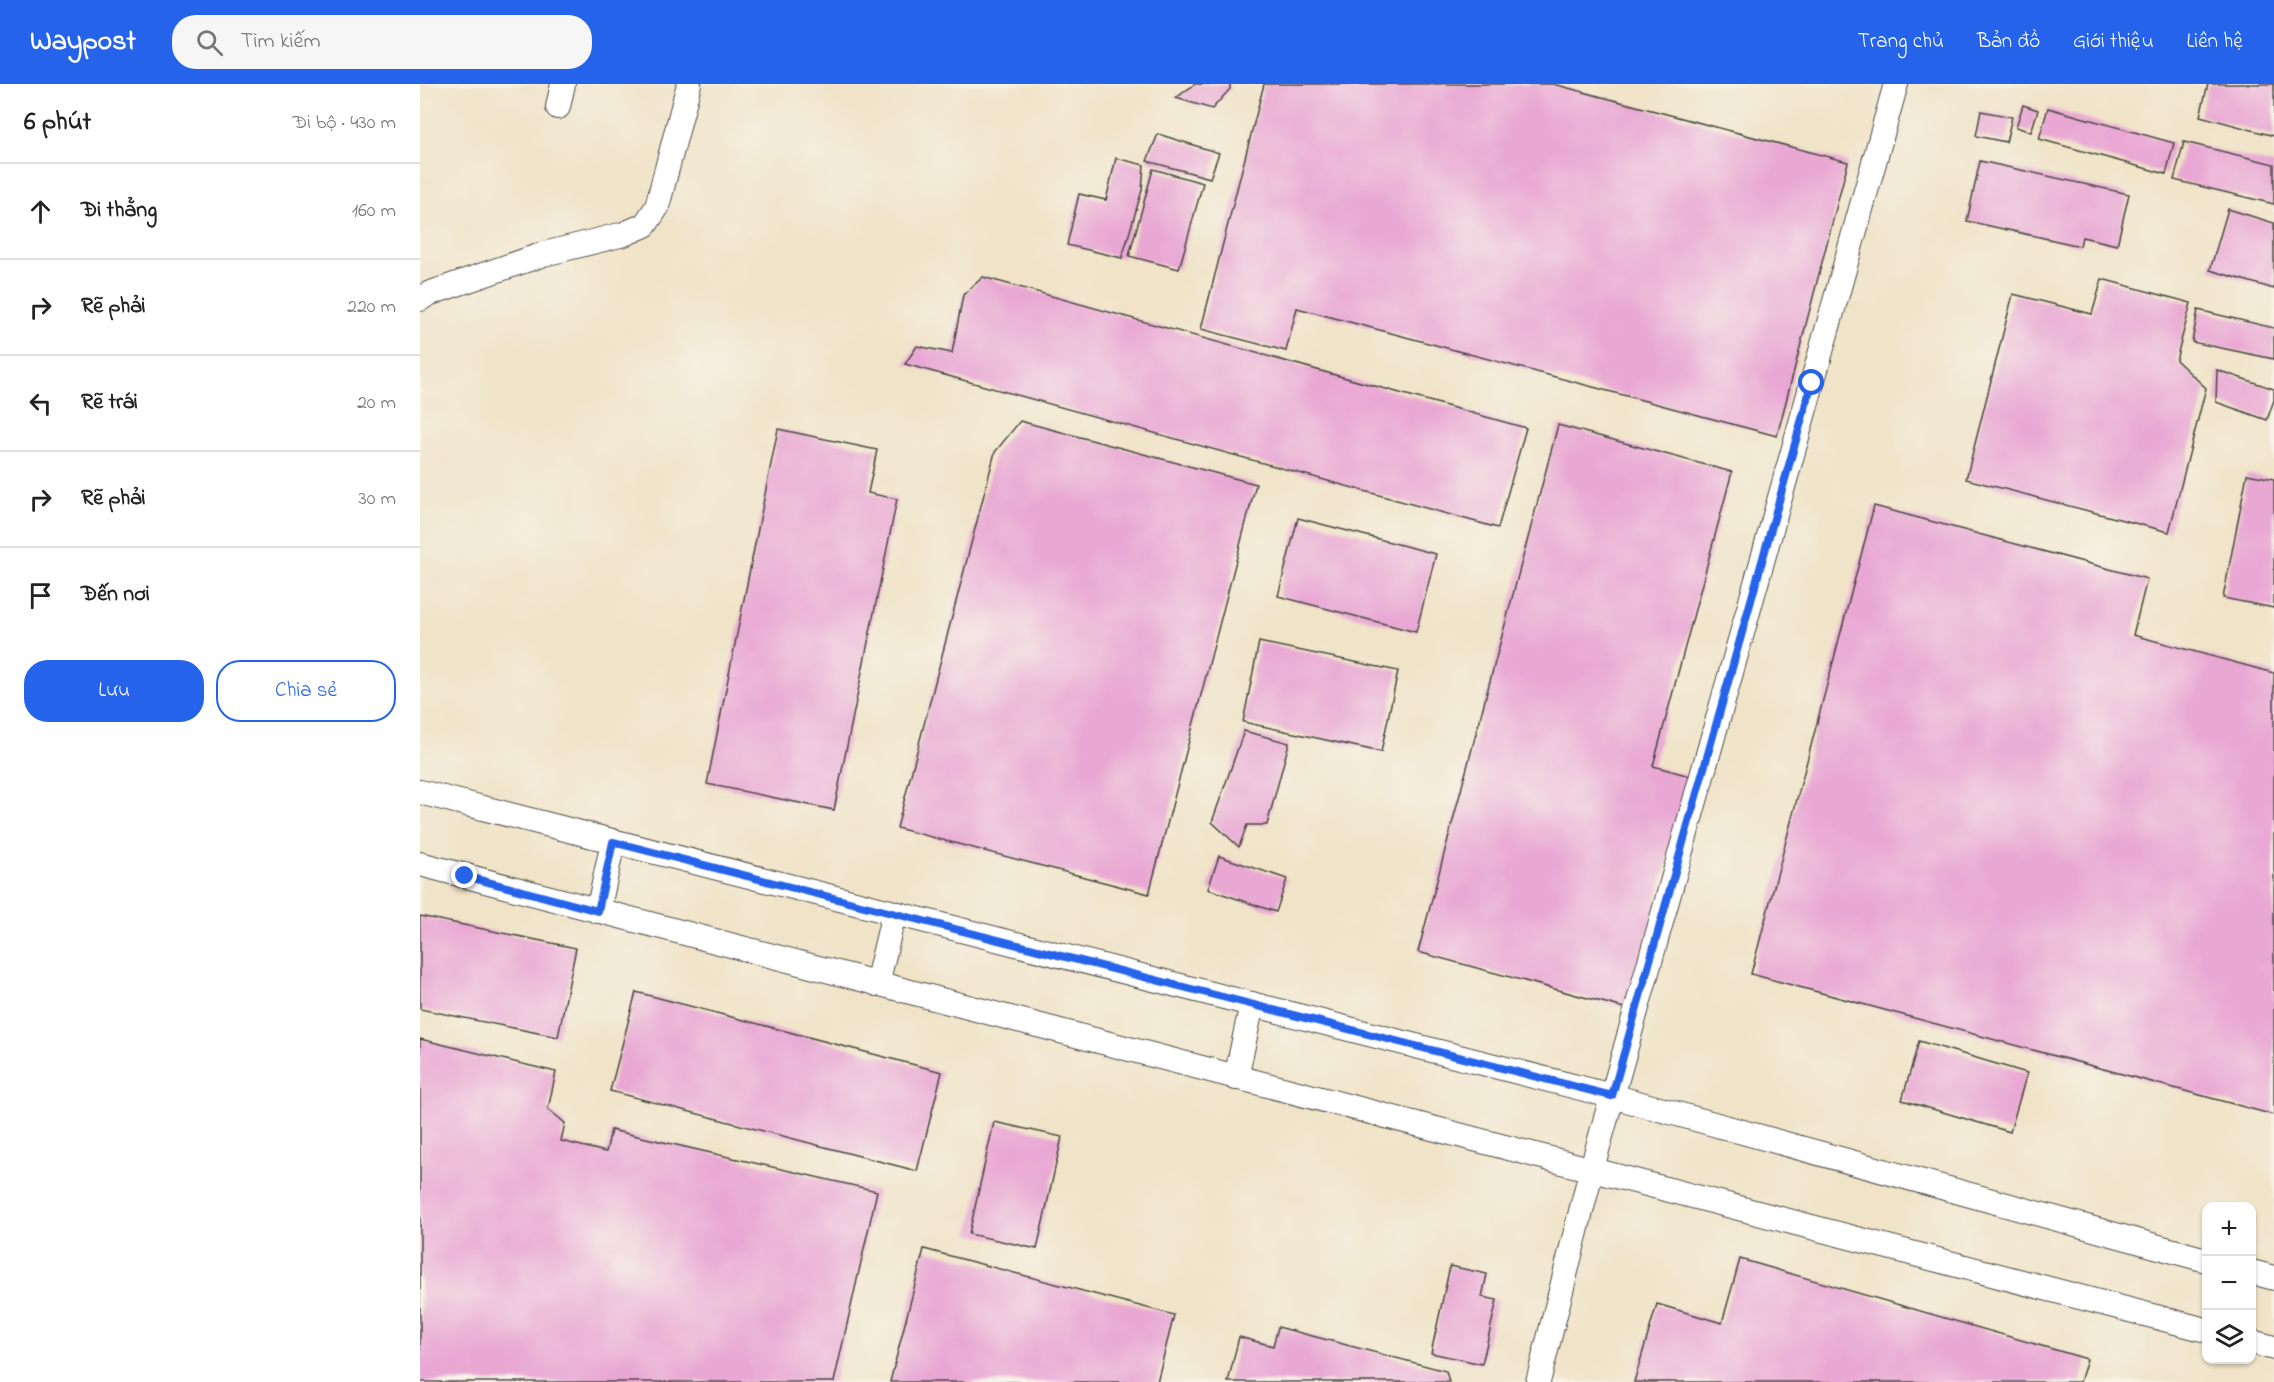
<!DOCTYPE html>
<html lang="vi">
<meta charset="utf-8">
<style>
:root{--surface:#fff;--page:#f6f6f6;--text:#222;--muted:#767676;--line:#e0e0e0;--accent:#2563eb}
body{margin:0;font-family:"Indie Flower",sans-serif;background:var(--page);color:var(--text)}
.controls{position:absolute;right:18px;bottom:18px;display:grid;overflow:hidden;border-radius:12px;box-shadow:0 2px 4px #0004}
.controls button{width:54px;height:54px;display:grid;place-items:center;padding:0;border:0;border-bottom:2px solid var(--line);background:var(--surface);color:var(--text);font:30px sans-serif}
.stop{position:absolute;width:18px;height:18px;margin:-14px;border:4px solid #2563eb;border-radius:50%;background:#fff}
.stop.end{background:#2563eb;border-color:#fff;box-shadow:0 2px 6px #0008}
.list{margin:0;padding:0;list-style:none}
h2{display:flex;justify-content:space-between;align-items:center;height:78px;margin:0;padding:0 24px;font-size:26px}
h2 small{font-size:20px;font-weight:400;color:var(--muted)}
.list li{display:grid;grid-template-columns:39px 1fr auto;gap:18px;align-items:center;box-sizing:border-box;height:96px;padding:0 24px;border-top:2px solid var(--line)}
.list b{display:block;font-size:22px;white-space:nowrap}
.list em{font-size:20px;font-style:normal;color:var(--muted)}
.actions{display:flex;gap:12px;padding:18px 24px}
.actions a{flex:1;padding:14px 0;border:2px solid var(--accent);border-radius:24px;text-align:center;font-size:21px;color:var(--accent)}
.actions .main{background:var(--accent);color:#fff}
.icon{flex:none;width:33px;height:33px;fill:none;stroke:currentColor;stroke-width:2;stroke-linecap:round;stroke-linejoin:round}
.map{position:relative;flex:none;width:1854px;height:1298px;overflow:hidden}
header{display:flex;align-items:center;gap:36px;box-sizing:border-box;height:84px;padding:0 30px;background:var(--accent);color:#fff}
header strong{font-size:28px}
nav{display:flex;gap:33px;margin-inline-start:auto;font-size:21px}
.search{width:420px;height:54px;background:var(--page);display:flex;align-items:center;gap:15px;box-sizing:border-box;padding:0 21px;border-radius:24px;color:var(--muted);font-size:22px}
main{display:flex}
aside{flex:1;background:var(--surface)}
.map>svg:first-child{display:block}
</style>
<header>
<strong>Waypost</strong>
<div class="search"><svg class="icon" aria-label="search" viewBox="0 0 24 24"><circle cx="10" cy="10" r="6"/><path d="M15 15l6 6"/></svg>Tìm kiếm</div>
<nav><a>Trang chủ</a><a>Bản đồ</a><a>Giới thiệu</a><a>Liên hệ</a></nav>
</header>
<main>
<aside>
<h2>6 phút<small>Đi bộ · 430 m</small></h2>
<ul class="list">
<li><svg class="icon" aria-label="ahead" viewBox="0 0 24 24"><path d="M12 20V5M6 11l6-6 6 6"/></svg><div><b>Đi thẳng</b></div><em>160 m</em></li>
<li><svg class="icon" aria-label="right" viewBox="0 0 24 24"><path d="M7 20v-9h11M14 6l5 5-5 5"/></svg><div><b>Rẽ phải</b></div><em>220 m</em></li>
<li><svg class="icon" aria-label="left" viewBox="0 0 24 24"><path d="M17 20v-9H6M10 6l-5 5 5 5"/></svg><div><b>Rẽ trái</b></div><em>20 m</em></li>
<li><svg class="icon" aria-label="right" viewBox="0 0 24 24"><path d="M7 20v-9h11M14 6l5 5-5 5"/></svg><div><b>Rẽ phải</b></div><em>30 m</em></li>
<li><svg class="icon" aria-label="arrive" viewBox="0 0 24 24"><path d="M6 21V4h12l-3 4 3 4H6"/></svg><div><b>Đến nơi</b></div></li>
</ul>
<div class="actions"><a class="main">Lưu</a><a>Chia sẻ</a></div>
</aside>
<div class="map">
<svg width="1854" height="1298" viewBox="0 0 1854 1298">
<rect width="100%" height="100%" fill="#f7f3e8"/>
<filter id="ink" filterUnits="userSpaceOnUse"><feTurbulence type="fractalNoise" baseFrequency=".0167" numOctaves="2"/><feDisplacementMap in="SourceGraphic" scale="12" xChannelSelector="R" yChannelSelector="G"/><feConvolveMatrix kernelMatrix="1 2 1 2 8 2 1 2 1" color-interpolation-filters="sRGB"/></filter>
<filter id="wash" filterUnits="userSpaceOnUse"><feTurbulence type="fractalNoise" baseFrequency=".008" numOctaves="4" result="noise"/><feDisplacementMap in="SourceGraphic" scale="24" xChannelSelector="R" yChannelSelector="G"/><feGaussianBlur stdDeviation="1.35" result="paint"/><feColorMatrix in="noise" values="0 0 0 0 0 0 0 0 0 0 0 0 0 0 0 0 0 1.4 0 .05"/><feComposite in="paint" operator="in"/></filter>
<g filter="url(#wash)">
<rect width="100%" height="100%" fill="#f0e3c7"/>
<g id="blocks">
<g fill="#e9a8d4">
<polygon points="775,0 810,0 810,5 792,25 756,14"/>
<polygon points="844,0 1133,0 1428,78 1357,352 877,224 866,267 781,245"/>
<polygon points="1788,0 1854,0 1854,52 1780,32"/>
<polygon points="1603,21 1618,26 1611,48 1596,43"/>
<polygon points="1628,24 1754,59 1746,90 1619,55"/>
<polygon points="1561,27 1592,33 1586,58 1556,52"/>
<polygon points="738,50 799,69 790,94 727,77"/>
<polygon points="1764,58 1854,80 1854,120 1754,96"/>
<polygon points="696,74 724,81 722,106 702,174 647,161 659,110 686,116"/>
<polygon points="1560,77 1709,110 1697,161 1662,153 1660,162 1547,137"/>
<polygon points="733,85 783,99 759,185 709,172"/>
<polygon points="1808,125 1854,139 1854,205 1790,186"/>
<polygon points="563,193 1106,344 1078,444 485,280 497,262 532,269 543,211"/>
<polygon points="1682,195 1771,219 1756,276 1786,304 1749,448 1546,395 1593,210 1672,230"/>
<polygon points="1778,226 1854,244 1854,275 1772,258"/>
<polygon points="1797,286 1854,305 1854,316 1847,336 1796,318"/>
<polygon points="600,337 836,400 729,810 477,744 575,368"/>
<polygon points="1138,341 1312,388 1233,682 1270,692 1208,925 998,868"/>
<polygon points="358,345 457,366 448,409 477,415 414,726 287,700"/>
<polygon points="1827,390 1854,395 1854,524 1803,514"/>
<polygon points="1454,422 1727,495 1713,551 1854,589 1854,1031 1331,890"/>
<polygon points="878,434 1016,470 996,548 858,512"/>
<polygon points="839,558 978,587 961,668 823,638"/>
<polygon points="824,647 869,659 847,741 827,741 819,763 792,738"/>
<polygon points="799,772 867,795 856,828 788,805"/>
<polygon points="0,832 156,864 138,953 0,925"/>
<polygon points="216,908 522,988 497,1087 190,1007"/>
<polygon points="0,955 136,988 128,1025 145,1039 141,1057 186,1068 191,1046 457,1107 414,1298 0,1298"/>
<polygon points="1499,957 1607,989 1590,1048 1482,1016"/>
<polygon points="574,1038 642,1053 617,1165 549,1150"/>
<polygon points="504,1165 754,1231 737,1298 470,1298"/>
<polygon points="1320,1175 1667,1275 1660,1298 1214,1298 1237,1220 1302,1239"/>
<polygon points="1030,1182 1067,1190 1062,1213 1077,1216 1062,1280 1011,1269"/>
<polygon points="858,1243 1026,1287 1029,1298 808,1298 819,1253 853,1262"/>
</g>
</g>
</g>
<g filter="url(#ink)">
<use href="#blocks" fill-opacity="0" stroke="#494742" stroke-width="1.5"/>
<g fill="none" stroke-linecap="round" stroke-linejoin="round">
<g stroke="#494742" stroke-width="26">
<g id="minor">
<polyline points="138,23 143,0"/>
<polyline points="0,215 8,210 124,170 204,150 225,141 237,123 269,0"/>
<polyline points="0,708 1192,1012 1786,1176"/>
<polyline points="0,780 1786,1246"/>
<polyline points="178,827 193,758"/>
<polyline points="457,900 474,829"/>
<polyline points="816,994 832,920"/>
<polyline points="1832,1188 1854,1194"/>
<polyline points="1832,1258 1854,1264"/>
<polyline points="1118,1298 1172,1084 1476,0"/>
</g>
</g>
<use href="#minor" stroke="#fff" stroke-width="24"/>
</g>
</g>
<g fill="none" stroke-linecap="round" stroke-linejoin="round" filter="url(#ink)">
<polyline stroke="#2563eb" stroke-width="8" points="45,792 178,827 193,758 1192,1012 1392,299"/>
</g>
</svg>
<div class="controls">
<button>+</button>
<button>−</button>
<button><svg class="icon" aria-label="layers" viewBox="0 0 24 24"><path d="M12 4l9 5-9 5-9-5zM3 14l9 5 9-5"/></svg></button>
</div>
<div class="stop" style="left:1392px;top:299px"></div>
<div class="stop end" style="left:45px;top:792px"></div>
</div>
</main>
